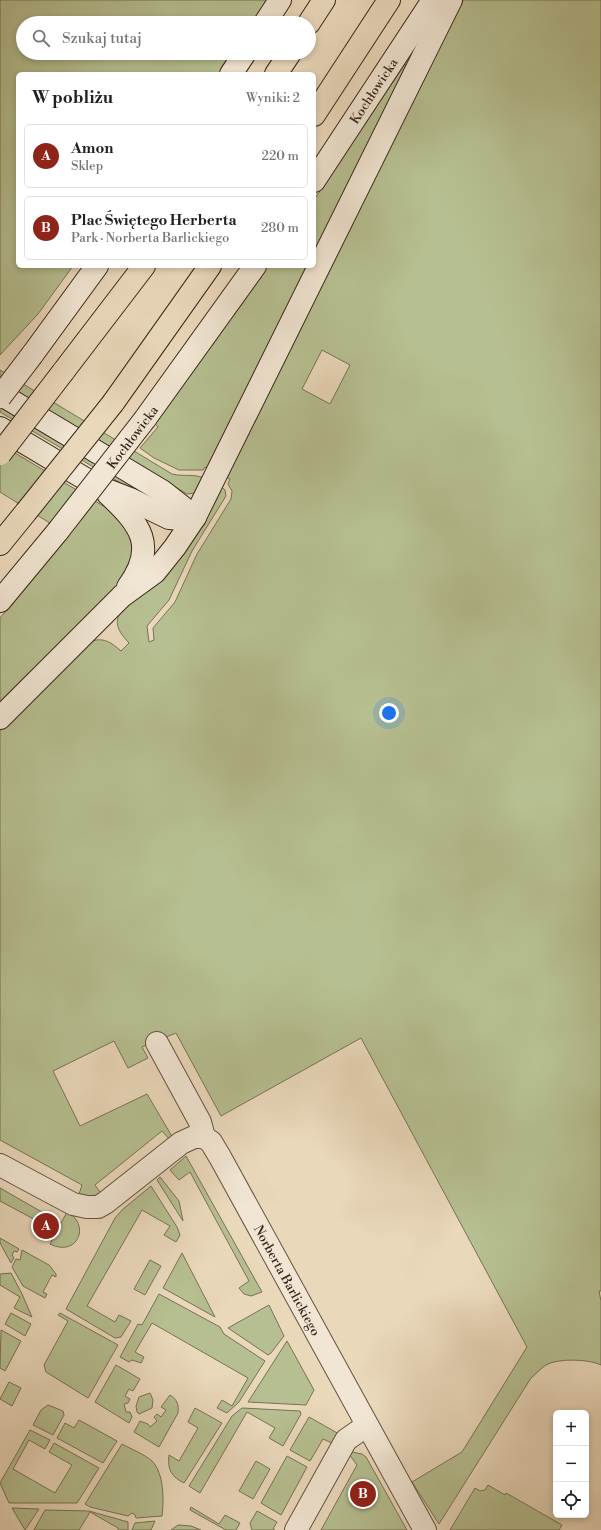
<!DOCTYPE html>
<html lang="pl">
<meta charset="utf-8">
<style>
:root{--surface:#fff;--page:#f2f2f2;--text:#202124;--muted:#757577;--line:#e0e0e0;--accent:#8f2418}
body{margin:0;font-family:"Libre Bodoni",serif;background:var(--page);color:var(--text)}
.controls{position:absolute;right:12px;bottom:12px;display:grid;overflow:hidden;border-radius:6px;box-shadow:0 2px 6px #0003}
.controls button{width:36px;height:36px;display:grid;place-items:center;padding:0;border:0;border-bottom:1px solid var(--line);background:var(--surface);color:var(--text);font:20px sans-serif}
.you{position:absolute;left:389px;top:713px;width:14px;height:14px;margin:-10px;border:3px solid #fff;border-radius:50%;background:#1a73e8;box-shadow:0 0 0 6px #1a73e833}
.badge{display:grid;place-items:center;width:26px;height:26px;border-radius:50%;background:var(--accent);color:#fff;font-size:13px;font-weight:700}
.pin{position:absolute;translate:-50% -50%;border:2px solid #fff;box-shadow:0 1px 4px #0006}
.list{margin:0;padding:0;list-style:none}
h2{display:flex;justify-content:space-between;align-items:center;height:52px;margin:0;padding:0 16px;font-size:17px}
h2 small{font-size:13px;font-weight:400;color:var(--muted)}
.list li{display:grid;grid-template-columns:26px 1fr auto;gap:12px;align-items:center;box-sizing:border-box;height:64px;margin:0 8px 8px;padding:0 8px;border:1px solid var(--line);border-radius:6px}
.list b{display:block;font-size:15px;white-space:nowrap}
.list p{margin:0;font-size:13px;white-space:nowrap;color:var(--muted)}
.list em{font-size:13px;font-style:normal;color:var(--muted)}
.icon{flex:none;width:22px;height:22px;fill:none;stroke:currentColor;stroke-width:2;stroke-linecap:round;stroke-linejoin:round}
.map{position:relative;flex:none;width:601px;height:1530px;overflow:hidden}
.search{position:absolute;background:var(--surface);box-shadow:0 2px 6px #0003;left:16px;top:16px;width:300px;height:44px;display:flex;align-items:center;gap:10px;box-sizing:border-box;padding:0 14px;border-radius:22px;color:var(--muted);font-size:15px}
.panel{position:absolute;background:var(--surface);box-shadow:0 2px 6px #0003;left:16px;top:72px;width:300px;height:196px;border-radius:6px}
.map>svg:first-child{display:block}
</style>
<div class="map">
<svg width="601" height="1530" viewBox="0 0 601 1530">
<rect width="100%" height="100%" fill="#ead8bb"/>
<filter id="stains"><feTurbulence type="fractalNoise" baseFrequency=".005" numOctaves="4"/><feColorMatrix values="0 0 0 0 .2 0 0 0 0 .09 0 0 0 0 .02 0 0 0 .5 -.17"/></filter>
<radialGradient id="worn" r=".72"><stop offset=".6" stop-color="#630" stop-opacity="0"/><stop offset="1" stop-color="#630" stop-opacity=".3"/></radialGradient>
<g fill="#b6bf91" stroke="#787256" fill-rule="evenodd">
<polygon points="0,0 268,0 253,23 23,23 23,53 233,53 219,74 18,74 18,266 73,266 38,314 0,355"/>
<path d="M463 0H601V1291H599L601 1301V1365C590 1359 557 1358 546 1365 541 1368 536 1374 531 1378L439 1524 412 1482 462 1452 527 1347 361 1038 221 1116 176 1033 142 1047 148 1058 128 1068 114 1041 53 1071 80 1126 147 1094 173 1138 170 1140 162 1131 95 1185 100 1192 99 1195 87 1197 79 1194 82 1185 0 1140V731L26 703 92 641C104 637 112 643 121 651L129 643C121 634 113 625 120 613L221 486 225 490 226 496 192 551 169 600 147 626 149 642 154 640 153 628 175 602 197 554 231 499 232 491 228 484 230 479 226 477 444 34ZM322 350 350 365 330 404 302 389Z"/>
<polygon points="405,64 407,68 314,257 314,200"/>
<polygon points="268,266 310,266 210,469 205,467 203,470 179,470 154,458 140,448 158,427 154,423"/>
<path d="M0 370 172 474C183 477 196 473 205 479L196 493 187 494 0 381Z"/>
<polygon points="0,405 157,499 141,495 0,412"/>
<polygon points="0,444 120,516 137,546 127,577 0,704 0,618 69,535 0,492"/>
<polygon points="186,1156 262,1292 251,1296 244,1294 239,1288 249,1281 190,1172 179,1180 170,1170"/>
<polygon points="160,1177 179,1201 183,1221 157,1180"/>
<polygon points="151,1186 177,1227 180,1235 176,1242 164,1235 170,1226 142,1210 87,1306 115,1322 119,1315 131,1321 121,1337 115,1338 66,1309 115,1218 123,1209"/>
<path d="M0 1188 61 1223 67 1212C91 1224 78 1258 50 1244L61 1223 46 1215 41 1223 0 1201Z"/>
<polygon points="0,1238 19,1249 17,1252 14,1251 12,1255 14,1258 11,1263 0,1243"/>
<polygon points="22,1250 49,1265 56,1274 56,1277 52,1275 43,1292 47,1294 45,1298 23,1286 12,1267 16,1259 20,1260"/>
<polygon points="182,1253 215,1317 163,1288"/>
<polygon points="150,1260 161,1266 145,1295 134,1289"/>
<polygon points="11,1273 22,1294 32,1317 14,1308 20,1297 0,1285 0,1274"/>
<polygon points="159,1294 220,1327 224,1334 265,1361 239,1402 227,1413 217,1408 222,1400 232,1406 248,1378 152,1323 135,1352 144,1357 141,1363 132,1360 129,1362 120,1357 138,1324 142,1325"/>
<polygon points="269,1305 284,1336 271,1353 268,1355 228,1328"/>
<polygon points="11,1313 31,1324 25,1336 5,1324"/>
<polygon points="60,1313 118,1345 88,1398 46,1372 44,1365 68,1321 58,1315"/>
<polygon points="1,1330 21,1341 5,1371 0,1368"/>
<polygon points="287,1341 314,1390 306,1405 248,1402"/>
<polygon points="116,1365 140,1379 133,1391 129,1389 125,1396 130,1399 128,1403 124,1404 126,1412 130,1412 132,1417 129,1423 95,1402"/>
<polygon points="9,1382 21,1388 12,1406 0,1399"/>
<polygon points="150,1393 153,1400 152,1408 139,1414 137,1412 136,1406 139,1397"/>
<path d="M170 1395C177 1399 179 1405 178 1413L159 1447 134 1432 140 1421 148 1424 150 1427 157 1421 154 1417 157 1414 161 1417 166 1410 161 1407Z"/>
<polygon points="48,1405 63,1411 64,1415 53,1435 33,1425 41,1410"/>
<path d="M195 1408 222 1423 184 1483C172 1477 167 1470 169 1455L179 1461 198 1428 188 1422Z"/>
<polygon points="242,1408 300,1411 301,1414 283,1446 269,1438 275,1428 247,1412 200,1493 189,1486 232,1416"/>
<polygon points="309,1417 339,1434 334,1444 323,1439 310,1461 290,1450"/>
<polygon points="79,1420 117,1441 103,1463 57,1438 65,1423 74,1428"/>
<polygon points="30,1430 50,1440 45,1449 29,1440 13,1469 55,1493 72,1465 49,1452 54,1443 99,1468 77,1503 9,1503 0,1483"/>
<path d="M122 1444C131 1449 144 1454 152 1461 164 1473 164 1500 162 1516L136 1518 135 1515 132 1513 128 1516 90 1507 85 1504Z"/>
<polygon points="352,1452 362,1454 366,1457 407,1530 321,1530 357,1465 349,1454"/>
<polygon points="287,1456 307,1467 281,1515 261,1503"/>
<polygon points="256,1461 270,1469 253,1499 239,1491"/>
<polygon points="488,1485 505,1495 506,1493 562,1525 559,1530 450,1530 475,1488 480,1491 485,1490"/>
<polygon points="191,1507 219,1524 225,1515 240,1523 236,1530 226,1530 190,1510"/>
<polygon points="12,1508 39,1509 25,1530"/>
<polygon points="45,1510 89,1511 128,1522 128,1530 118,1530 118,1528 90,1512 79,1530 34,1530"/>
<polygon points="257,1511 277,1522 273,1529 275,1530 252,1530 250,1523"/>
<polygon points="155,1521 151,1530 132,1530 135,1523"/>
<polygon points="178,1525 191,1526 201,1530 171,1530"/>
</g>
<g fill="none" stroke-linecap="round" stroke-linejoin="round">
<g stroke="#655242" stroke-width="24">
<g id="street">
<path id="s1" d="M157 1043 200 1122 204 1137 211 1142 220 1157 425 1530"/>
<polyline points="0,1165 73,1204 87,1207 98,1207 105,1203 181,1143 194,1137 204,1137"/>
<polyline points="296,1530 346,1440 366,1426"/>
</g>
</g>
<g stroke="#39261a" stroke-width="24">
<g id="secondary">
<polyline points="265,23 280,0"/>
<polyline points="231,74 245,53"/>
<path id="s2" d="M314 181 433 0"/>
<polyline points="32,355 97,266"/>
<polyline points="0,394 162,491 195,517"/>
<polyline points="145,419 255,266"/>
<polyline points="0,428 99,487 130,499 169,518 183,519 195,517"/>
<path d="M108 494C140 524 158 546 128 587"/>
<polyline points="0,601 58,531"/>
<polyline points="0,718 122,596 155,572 175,547 195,517 451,0"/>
</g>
</g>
<g stroke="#39261a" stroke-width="24">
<g id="highway">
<polyline points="309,23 324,0"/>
<polyline points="276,74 290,53"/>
<polyline points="314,115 389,0"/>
<polyline points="63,372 144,266"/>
<polyline points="113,403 210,266"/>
<polyline points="0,544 26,512"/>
</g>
</g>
<use href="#street" stroke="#f1e6d3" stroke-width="22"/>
<use href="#secondary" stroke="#f1e6d3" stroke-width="22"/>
<use href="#highway" stroke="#ead8bb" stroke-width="22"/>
<g stroke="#39261a" stroke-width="24" stroke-linecap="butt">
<g id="secondary-bridge">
<polyline points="0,397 32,355"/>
<polyline points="58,531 145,419"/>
</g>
</g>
<g stroke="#39261a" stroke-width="24" stroke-linecap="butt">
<g id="highway-bridge">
<polyline points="0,454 63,372"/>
<polyline points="26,512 113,403"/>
</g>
</g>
<use href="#secondary-bridge" stroke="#f1e6d3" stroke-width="22"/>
<use href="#highway-bridge" stroke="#ead8bb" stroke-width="22"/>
</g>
<g text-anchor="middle" stroke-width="3" stroke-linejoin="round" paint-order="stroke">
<g font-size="13" fill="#39261a" stroke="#f1e6d3">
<text dy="5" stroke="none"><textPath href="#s2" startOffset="108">Kochłowicka</textPath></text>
<text transform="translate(132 437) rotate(-53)" y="5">Kochłowicka</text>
<text dy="5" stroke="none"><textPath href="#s1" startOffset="272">Norberta Barlickiego</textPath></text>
</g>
</g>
<rect width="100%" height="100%" filter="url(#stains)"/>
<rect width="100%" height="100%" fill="url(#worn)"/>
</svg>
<div class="controls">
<button>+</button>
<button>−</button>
<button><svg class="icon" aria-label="locate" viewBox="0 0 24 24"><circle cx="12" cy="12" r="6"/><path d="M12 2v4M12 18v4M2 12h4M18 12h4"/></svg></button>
</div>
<div class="you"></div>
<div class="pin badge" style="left:46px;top:1226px">A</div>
<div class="pin badge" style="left:363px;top:1494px">B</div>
<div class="search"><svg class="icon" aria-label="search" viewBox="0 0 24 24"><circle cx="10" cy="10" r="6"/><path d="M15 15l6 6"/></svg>Szukaj tutaj</div>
<section class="panel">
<h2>W pobliżu<small>Wyniki: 2</small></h2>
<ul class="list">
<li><span class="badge">A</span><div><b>Amon</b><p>Sklep</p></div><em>220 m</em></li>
<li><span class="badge">B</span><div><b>Plac Świętego Herberta</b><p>Park · Norberta Barlickiego</p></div><em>280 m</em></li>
</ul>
</section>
</div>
